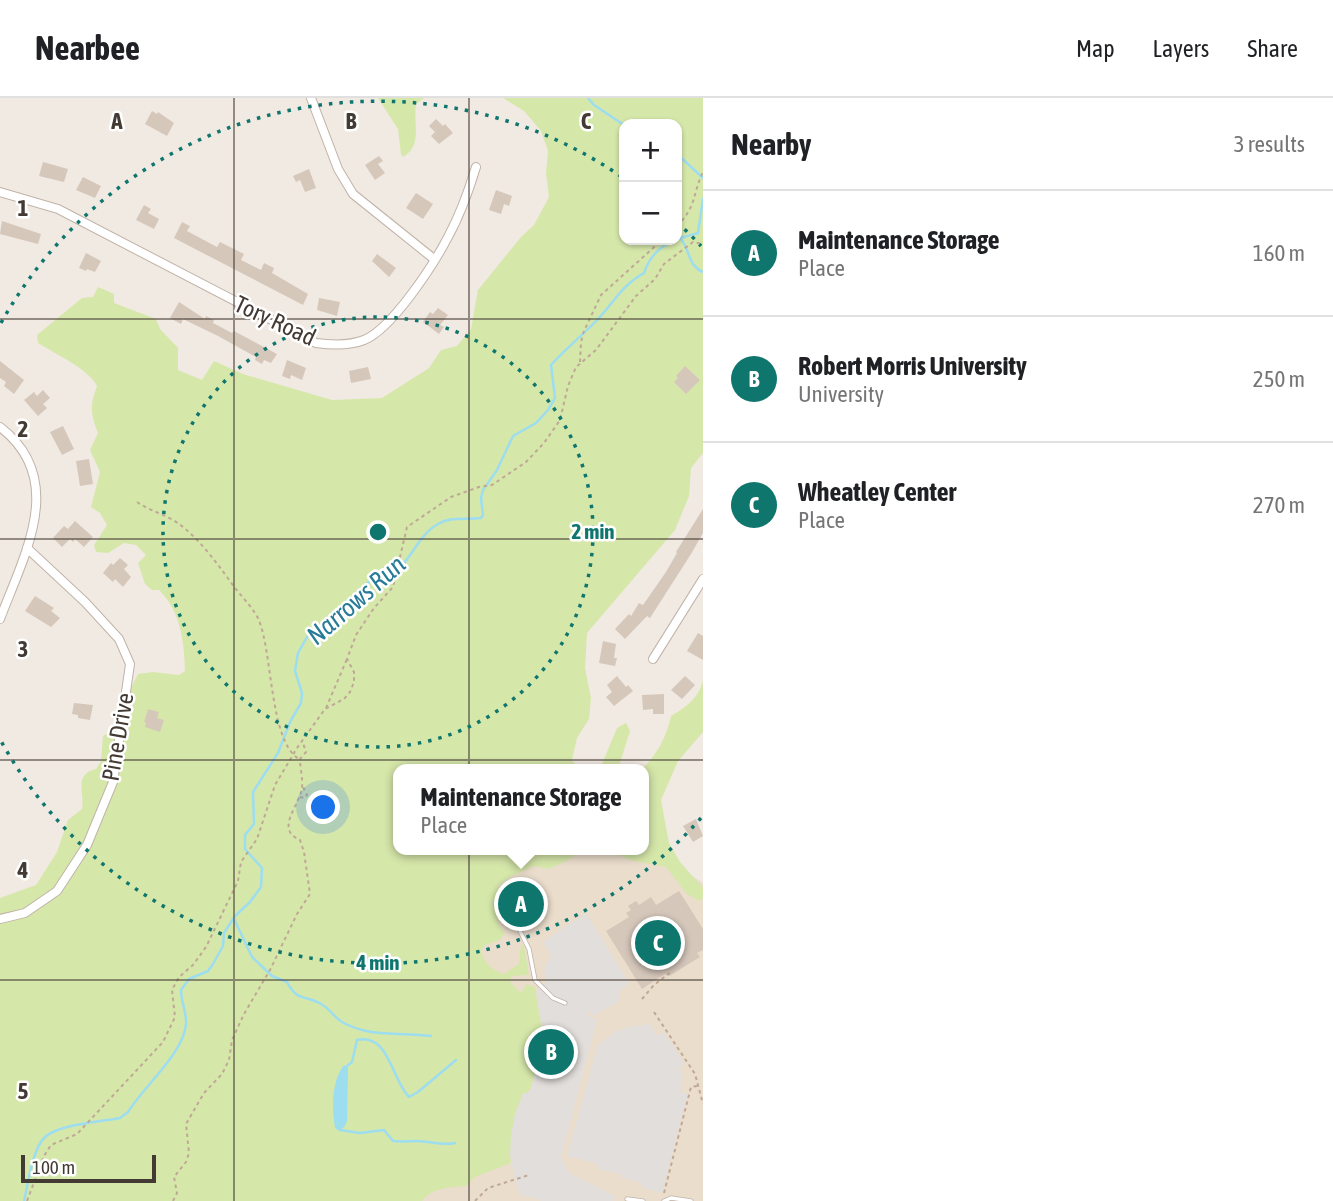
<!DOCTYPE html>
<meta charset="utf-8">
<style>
:root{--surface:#fff;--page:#f2f2f2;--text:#202124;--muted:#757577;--line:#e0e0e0;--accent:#0f766e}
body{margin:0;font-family:"Asap Condensed",sans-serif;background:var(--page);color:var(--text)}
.controls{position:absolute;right:21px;top:21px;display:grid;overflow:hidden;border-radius:14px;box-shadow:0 2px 5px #0004}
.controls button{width:63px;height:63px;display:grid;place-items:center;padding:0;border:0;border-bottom:2px solid var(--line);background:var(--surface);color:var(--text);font:35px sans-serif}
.scale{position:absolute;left:21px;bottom:18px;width:135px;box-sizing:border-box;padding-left:7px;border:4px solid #433a33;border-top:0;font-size:19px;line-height:24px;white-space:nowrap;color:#433a33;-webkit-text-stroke:5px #fff;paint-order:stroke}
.you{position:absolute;left:324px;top:710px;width:24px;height:24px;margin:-18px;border:5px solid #fff;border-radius:50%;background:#1a73e8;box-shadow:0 0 0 10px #1a73e833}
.badge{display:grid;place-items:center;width:46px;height:46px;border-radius:50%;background:var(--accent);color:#fff;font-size:23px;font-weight:700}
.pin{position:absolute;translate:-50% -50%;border:4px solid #fff;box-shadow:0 2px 7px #0006}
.popup{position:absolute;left:393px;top:666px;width:256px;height:91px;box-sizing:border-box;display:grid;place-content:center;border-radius:14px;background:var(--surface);filter:drop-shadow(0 2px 5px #0005);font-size:23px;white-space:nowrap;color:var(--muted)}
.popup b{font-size:26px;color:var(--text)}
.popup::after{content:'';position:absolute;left:50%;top:100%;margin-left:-14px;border:14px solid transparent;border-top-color:var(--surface)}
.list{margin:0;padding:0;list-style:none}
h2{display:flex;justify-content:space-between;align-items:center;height:91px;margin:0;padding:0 28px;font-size:30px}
h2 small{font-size:23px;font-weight:400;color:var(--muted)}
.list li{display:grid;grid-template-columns:46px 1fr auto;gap:21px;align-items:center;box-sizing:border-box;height:126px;padding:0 28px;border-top:2px solid var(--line)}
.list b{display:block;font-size:26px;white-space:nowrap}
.list p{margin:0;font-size:23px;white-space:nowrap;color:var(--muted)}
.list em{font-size:23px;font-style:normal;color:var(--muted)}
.map{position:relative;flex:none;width:703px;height:1103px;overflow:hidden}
header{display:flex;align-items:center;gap:42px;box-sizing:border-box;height:98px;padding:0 35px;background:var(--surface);border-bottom:2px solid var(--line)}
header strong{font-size:33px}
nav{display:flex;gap:38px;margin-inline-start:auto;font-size:24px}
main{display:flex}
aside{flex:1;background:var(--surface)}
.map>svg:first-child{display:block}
</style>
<header>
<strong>Nearbee</strong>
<nav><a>Map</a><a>Layers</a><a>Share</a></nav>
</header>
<main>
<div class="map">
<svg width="703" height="1103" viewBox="0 0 703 1103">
<rect width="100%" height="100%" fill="#f1eae2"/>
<polygon fill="#ebddcc" points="538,752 601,752 671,764 703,785 703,1103 344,1103 454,804"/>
<g fill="#d6e7aa" fill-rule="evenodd">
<path d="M378 0H424L416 6C413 25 423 48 403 59L401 56 398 31Z"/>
<path d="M503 0H703V355L691 370 689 398 675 432 587 535 585 570 591 600 589 621 577 640 572 662 579 671H398V752H579L570 761 549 771 534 768 510 779 497 789 501 790C506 809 488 816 505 835L500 842 485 847 481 852C483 864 493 873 504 876L519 866 521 846 524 848 529 877 512 878 510 884 521 895 527 886 535 889 544 944 531 990 526 996 510 1057 511 1065 475 1079 466 1088C451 1089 431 1090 422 1103H0V800L36 787 57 754 68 722 82 711C85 693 73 677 96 671L101 663 103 638 130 623 133 608 130 592 138 576 153 574 179 577 185 573C184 543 181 514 159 492H152L145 486 138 465 146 457 136 447 124 445 108 455 96 454 94 447 107 427 100 415 91 409 100 374 90 352 98 335C90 315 90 308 97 288 89 271 55 256 38 245L37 237 82 200 93 199 98 189 114 196V205L156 221 160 231 178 250V272L202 282 214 263 243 276 332 302 382 300 429 270 441 252 457 248 471 231 478 192 521 139 534 127 549 99 546 76 548 53 541 33 524 13ZM624 26H677V142H624Z"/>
<path d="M703 582V634L678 663 661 702 669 745 680 764 703 790V800L699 803 687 796 666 769 630 762 609 752H644V671H642C658 655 666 640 671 618 685 610 700 599 703 582Z"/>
<polygon points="626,625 630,633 619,668 620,671 600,671 617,630"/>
</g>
<g fill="#e2dedb">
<polygon points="586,815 629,885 619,894 620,900 618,904 593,918 589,913 587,914 590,919 597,922 561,1060 569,1075 615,1098 614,1103 541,1103 529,1098 522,1098 517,1090 510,1057 511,1037 515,1016 523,995 528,995 531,990 544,943 536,894 546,885 544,871 551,858 543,844"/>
<polygon points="650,926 658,938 664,934 685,966 679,970 683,978 680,994 688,996 662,1095 643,1090 639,1084 622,1080 622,1076 597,1071 598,1066 567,1058 597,949 613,935 628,929"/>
</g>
<path fill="#9dddf0" d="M344 967 348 970 347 1023 345 1028 339 1033 335 1030C332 1010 331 984 344 967Z"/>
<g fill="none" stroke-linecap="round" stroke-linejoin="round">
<g stroke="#9dddf0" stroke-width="2.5">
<polyline points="588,0 594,7 624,27"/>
<polyline points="677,56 703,80"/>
<polyline points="677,141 698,135 703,101"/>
<path d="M681 141C690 152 688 168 703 174"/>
<path d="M234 821 252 859 272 878 287 884C297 904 306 897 321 906 329 910 334 919 342 924 370 940 400 934 431 938"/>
<path d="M347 968 352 964 357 942C389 934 392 983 409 999L418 994 456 962"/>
<path d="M340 1032 360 1035 384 1032 393 1043C402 1044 408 1043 416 1043 430 1043 441 1048 455 1045"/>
<path d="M24 1103C28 1087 32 1051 45 1039 60 1026 100 1024 120 1020L128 1014C143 989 184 955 186 926 187 915 181 904 181 892L189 881 208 873 213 866 223 848 224 835 235 818 250 804 261 789 262 770 245 751V737L254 726 253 694 278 655 290 624 301 605 302 595 295 573 298 555 307 539 370 483C406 485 411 441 438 426 451 418 467 422 481 420L483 417 481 400 483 392 497 372 513 338 536 325 548 312 555 300 551 267C566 250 583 237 598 221 614 204 622 187 644 175 650 158 658 151 673 142"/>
</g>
</g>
<g fill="#d6c7bb">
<polygon points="152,13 157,16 158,14 174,25 167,38 145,26"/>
<polygon points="436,21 443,28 445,26 453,35 439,46 431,38 435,34 429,28"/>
<polygon points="379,58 383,63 378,66 385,75 375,82 365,67"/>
<polygon points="43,64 68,71 64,84 39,78"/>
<polygon points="309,71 316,90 305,94 300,82 296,84 293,78"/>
<polygon points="83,79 101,88 95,100 76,92"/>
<polygon points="496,92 512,98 509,108 504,106 501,116 489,112"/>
<polygon points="416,95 433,106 423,121 406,110"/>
<polygon points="144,107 151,111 148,115 159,121 154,131 136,122"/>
<polygon points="2,123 41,136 38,146 0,136"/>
<polygon points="182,124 190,128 187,133 217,149 220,144 244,156 241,162 261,172 264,165 274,170 272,175 308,196 303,207 174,140"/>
<polygon points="86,155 101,163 95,174 87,171 86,173 79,170"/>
<polygon points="377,156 396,170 389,179 372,163"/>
<polygon points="319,200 340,204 337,218 317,212"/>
<polygon points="179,204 205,221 206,218 214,222 213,225 232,235 234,233 277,256 271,265 264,262 262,266 255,262 256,259 218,238 183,221 181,226 170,220"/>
<polygon points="438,210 448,217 440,227 444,229 439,236 423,224 430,214 433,216"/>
<polygon points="287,262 306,270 302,282 291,277 290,281 282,278"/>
<polygon points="0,263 24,282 14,296 4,288 6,284 0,280"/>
<polygon points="685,268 700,282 686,296 674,284 678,280 676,278"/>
<polygon points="368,269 371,281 351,285 349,273"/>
<polygon points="43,292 50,300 43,306 47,310 38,318 24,302 34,294 37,298"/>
<polygon points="63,328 74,351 62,357 50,334"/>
<polygon points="89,361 93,386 80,388 76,363"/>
<polygon points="703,411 703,435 691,456 650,520 647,518 625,541 615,531 629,516 631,518 639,505 643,507 666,474 677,455 676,454"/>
<polygon points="75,423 93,439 84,449 75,441 73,444 70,441 62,449 53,440 64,428 68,431"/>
<polygon points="120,460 128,467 124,471 131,479 123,489 115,481 113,484 103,475 111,465 113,467"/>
<polygon points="35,498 54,510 51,513 60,520 51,529 25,513"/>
<polygon points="698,535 703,538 703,562 687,553"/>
<polygon points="603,543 616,546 614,560 617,560 615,568 599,565"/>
<polygon points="617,578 626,589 628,587 633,593 614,608 606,599 612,594 607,587"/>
<polygon points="685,578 695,587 682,601 671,592"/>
<polygon points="664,596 664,616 653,616 653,611 643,612 642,597"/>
<polygon points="74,605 93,607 90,622 78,620 78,617 72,616"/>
<polygon points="148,611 159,614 157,620 164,622 160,634 145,629 146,624 144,624"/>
<polygon points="696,721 703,738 693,744 683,728"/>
<polygon points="679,793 703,831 703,852 697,855 700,859 669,878 665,876 642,891 606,833 629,819 626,815 631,812 628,808 636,803 639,807 651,799 656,807"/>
<polygon points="529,794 535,803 514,817 508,808"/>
</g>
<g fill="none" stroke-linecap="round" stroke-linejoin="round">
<g stroke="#c0b3a8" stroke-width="5">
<g id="lane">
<polyline points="534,813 521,823 520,833 529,851 535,882 553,900 565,905"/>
<polyline points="627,1101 643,1103"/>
<polyline points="664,1103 671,1100 691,1103"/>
</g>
</g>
<g stroke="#c0b3a8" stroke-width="10">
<g id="street">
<polyline points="311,0 338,71 353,96 434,161"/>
<path d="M0 94 58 111 316 245C331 247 349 248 364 242 392 231 434 166 448 139 460 117 469 92 476 69"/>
<path d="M0 329C68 381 24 457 0 521"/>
<polyline points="653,561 703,481"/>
<polyline points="0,821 25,815 57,793 87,747 113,684 130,566 119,541 85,504 27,450"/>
</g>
</g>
<g stroke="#bfa996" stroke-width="2" stroke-dasharray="3.5 3.5" stroke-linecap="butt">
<path d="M677 128C697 108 692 97 703 74"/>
<polyline points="580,264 581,244 584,233 601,197 662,142"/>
<path d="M137 404C150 413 167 417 179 426 201 442 219 468 235 490 243 500 252 509 258 520 273 553 269 643 299 661"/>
<polyline points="326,610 347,561"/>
<polyline points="300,699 305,700 307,697 303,689"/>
<polyline points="642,901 654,887 672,873"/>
<polyline points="654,914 695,976 703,1006"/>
<polyline points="664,1095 691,989 697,988"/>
<polyline points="27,1103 44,1058 51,1047 77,1036 163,944 175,919 172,892 179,879 193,867 206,849 238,783 241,764 257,741 275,687 297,650 325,611 344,601 350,594 354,584 354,574 347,561 356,537 374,510 393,489 407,429 451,399 479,389 492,387 526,364 544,345 560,322 568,288 576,269 596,252 636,198 655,181 664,166 693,144 703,146"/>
<path d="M173 1103 177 1095 174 1079 186 1064 189 1055 186 1026 204 995 222 976 229 962 232 942 244 916 270 872 297 816 310 796 304 754 300 742C274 731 300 708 302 689 303 681 300 670 300 661L306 654 303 645"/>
<polyline points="475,1103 488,1090 529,1077"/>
</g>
<use href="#lane" stroke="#fff" stroke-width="3.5"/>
<use href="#street" stroke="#fff" stroke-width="8"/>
</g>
<path fill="none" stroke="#433a33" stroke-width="2" stroke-opacity="0.55" d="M234 0V1103M469 0V1103M0 221H703M0 441H703M0 662H703M0 882H703"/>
<g fill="none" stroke="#0f766e" stroke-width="3.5" stroke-dasharray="3.5 7">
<circle cx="378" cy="434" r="215"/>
<path d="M701 720A431 431 0 0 1 1 643M1 225A431 431 0 0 1 622 79M677 124A431 431 0 0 1 701 148"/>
</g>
<g text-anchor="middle" stroke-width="5" stroke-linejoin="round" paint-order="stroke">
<g font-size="24" fill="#433a33" stroke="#fff">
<text transform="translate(275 223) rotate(25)" y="8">Tory Road</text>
<text transform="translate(118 639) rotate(-80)" y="8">Pine Drive</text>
</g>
<g font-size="26" font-style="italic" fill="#287b96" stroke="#fff">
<text transform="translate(356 502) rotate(-41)" y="9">Narrows Run</text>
</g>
</g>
<g font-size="23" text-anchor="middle" font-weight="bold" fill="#433a33" stroke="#fff" stroke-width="5" stroke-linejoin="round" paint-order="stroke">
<text x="117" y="31">A</text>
<text x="351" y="31">B</text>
<text x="586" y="31">C</text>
<text x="23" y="118">1</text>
<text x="23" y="339">2</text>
<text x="23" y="559">3</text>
<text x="23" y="780">4</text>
<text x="23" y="1001">5</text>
</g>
<circle cx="378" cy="434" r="10" fill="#0f766e" stroke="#fff" stroke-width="3.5"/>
<g font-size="21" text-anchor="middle" font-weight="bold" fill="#0f766e" stroke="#fff" stroke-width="5" stroke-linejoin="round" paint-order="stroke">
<text x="593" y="441">2 min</text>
<text x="378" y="872">4 min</text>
</g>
</svg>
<div class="controls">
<button>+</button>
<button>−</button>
</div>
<div class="scale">100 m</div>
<div class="you"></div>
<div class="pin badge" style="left:521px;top:806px">A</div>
<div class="popup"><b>Maintenance Storage</b>Place</div>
<div class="pin badge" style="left:551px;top:954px">B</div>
<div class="pin badge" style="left:658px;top:845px">C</div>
</div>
<aside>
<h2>Nearby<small>3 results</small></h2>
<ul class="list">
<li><span class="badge">A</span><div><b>Maintenance Storage</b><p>Place</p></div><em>160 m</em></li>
<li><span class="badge">B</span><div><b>Robert Morris University</b><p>University</p></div><em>250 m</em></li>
<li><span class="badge">C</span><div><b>Wheatley Center</b><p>Place</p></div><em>270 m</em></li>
</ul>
</aside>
</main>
